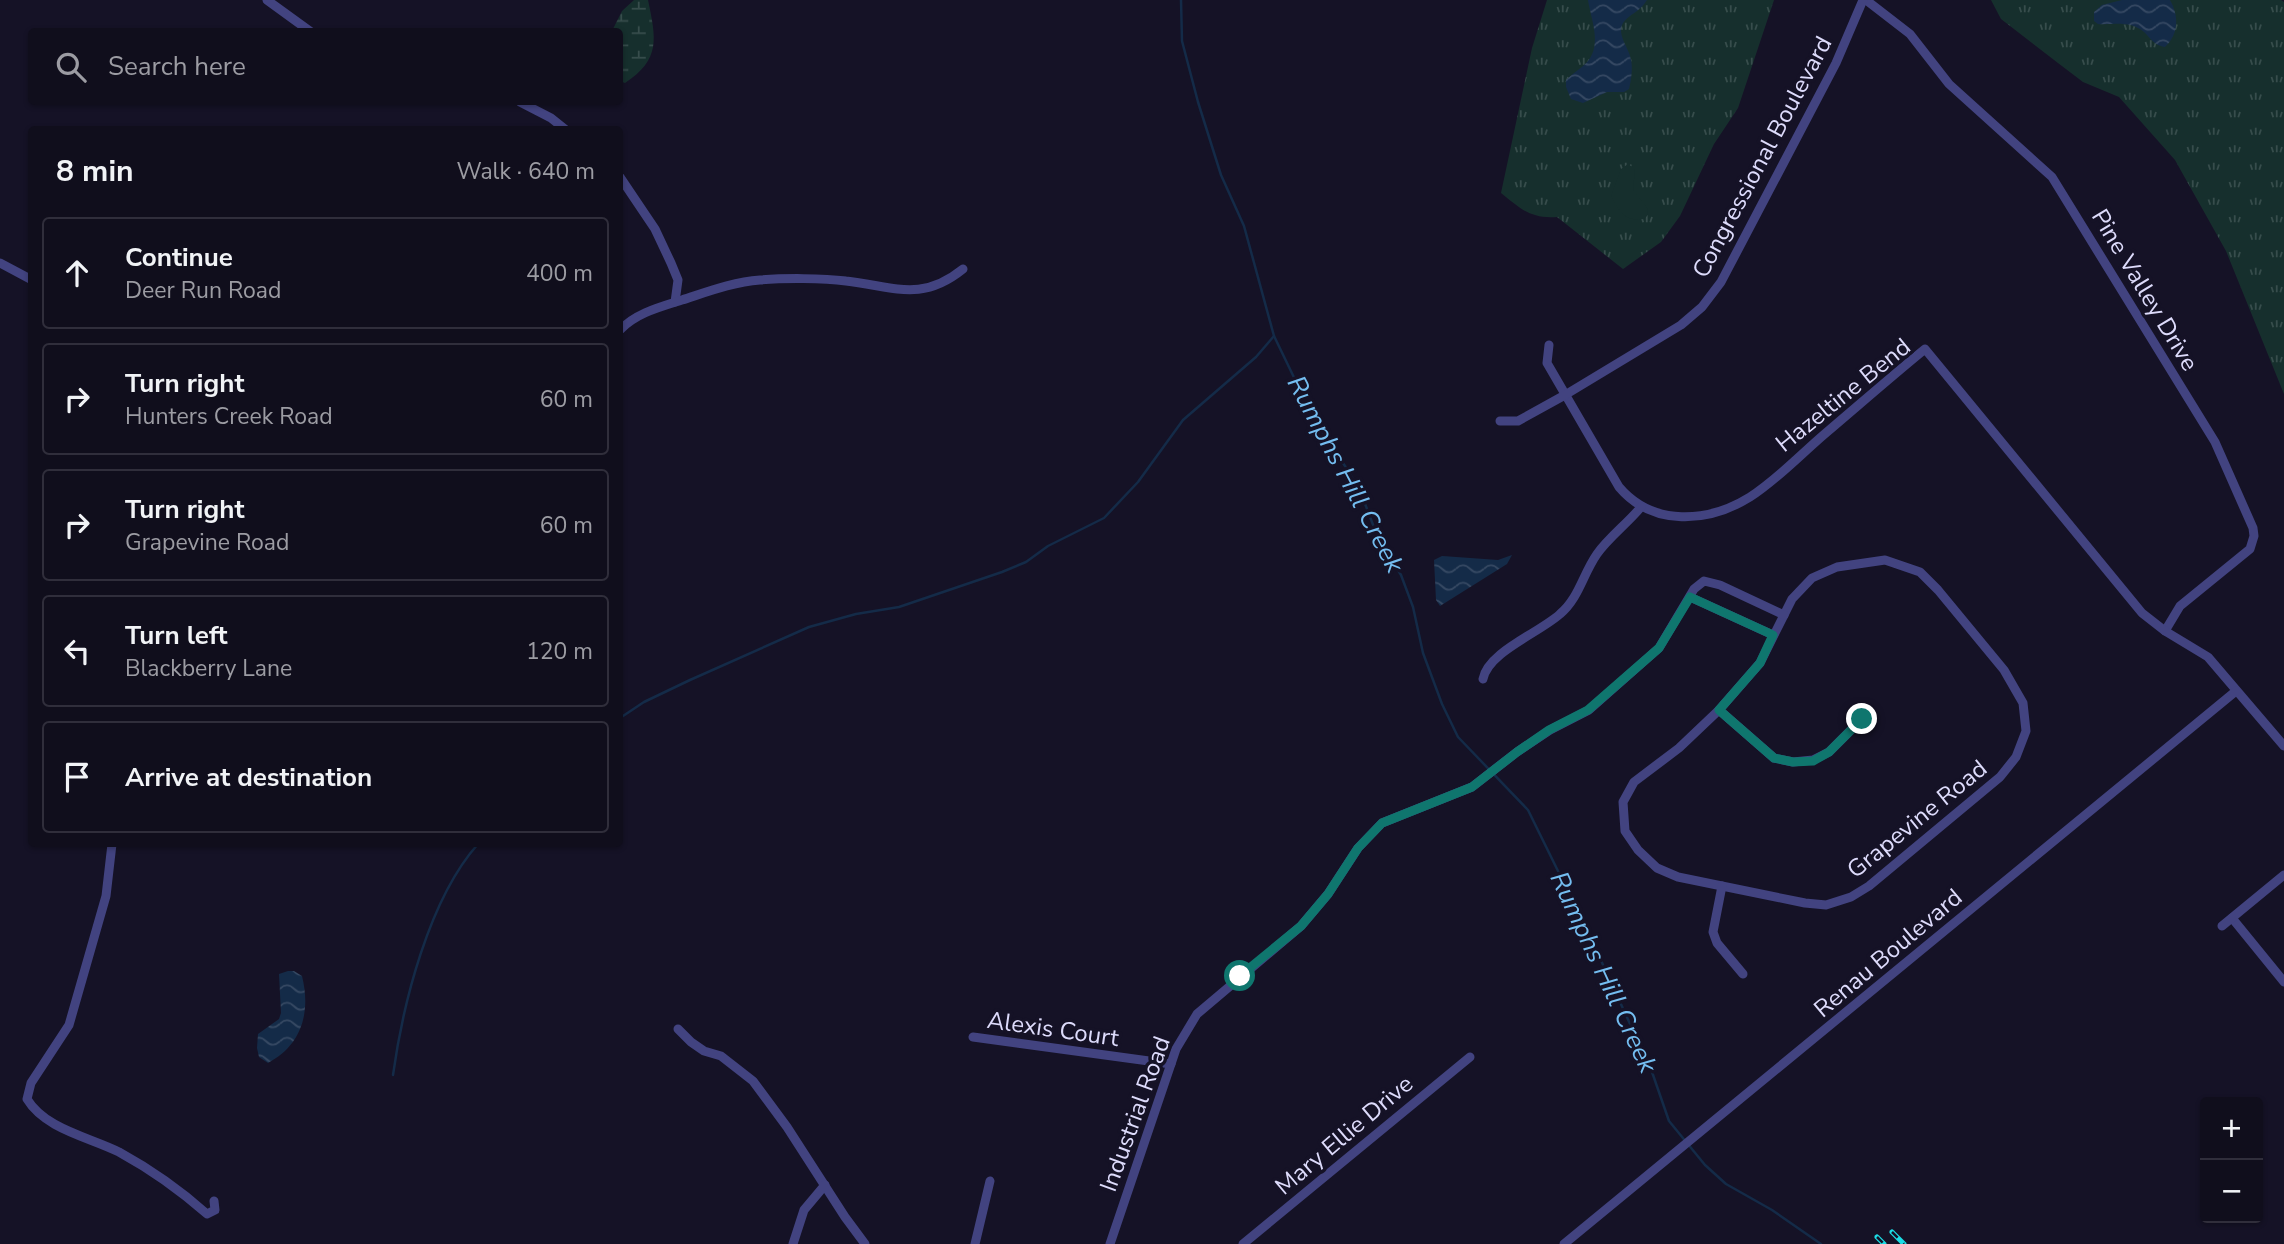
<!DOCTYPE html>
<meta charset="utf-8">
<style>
:root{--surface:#100e1c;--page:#1e1c29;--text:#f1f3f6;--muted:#9c9ca3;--line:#302e3b}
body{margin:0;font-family:"Nunito Sans",sans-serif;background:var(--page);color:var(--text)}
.controls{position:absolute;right:21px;bottom:21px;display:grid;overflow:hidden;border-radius:7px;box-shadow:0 2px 5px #0004}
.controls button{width:63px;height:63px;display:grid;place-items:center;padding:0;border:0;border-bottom:2px solid var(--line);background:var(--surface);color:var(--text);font:35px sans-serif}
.stop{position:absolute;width:21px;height:21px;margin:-16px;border:5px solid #0f766e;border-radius:50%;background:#fff}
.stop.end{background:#0f766e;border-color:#fff;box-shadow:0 2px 7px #0008}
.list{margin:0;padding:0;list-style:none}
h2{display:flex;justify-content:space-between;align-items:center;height:91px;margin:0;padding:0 28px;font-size:30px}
h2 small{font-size:23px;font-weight:400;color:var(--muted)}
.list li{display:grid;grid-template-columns:46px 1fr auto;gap:21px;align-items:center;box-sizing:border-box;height:112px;margin:0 14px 14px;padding:0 14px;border:2px solid var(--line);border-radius:7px}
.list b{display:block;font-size:26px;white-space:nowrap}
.list p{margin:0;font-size:23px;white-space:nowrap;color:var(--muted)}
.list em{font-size:23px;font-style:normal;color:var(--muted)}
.icon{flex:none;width:38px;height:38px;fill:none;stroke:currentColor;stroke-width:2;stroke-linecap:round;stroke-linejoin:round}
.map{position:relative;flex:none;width:2284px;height:1244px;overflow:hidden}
.search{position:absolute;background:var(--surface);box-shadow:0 2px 5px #0004;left:28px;top:28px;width:595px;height:77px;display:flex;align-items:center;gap:18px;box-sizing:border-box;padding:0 24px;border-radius:7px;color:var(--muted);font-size:26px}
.panel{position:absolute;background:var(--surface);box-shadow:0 2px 5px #0004;left:28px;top:126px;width:595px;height:721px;border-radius:7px}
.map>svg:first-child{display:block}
</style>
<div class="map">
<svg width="2284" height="1244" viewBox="0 0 2284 1244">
<defs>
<pattern id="grass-tufts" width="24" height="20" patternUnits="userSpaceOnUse" patternTransform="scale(1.75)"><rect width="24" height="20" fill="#162f2d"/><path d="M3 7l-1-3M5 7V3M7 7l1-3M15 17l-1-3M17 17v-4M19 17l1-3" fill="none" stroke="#374d4c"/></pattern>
<pattern id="wetland-marsh" width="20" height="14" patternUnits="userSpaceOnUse" patternTransform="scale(1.75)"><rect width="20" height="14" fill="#162f2d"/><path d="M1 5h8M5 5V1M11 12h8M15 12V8" fill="none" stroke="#374d4c"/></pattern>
<pattern id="water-waves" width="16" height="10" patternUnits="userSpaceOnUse" patternTransform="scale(1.75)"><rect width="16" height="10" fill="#142b48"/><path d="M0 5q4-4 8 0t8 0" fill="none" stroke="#364963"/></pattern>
</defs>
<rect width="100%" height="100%" fill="#151226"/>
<g fill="url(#grass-tufts)">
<path d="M1547 0H1774L1738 108 1714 144 1680 216 1661 242 1623 269 1557 217C1530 219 1520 208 1501 193L1532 48Z"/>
<polygon points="1991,0 2281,0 2284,2 2284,394 2226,251 2175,160 2119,97 2083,82 2058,63 2001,19"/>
</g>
<path fill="url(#wetland-marsh)" d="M634 0H648C656 39 661 59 625 83L620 81V32L612 31 622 11Z"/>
<path fill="#162f2d" d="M1628 164 1635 169 1633 190 1648 209 1647 216 1644 219C1625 222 1619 211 1611 196L1621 169Z"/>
<g fill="url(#water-waves)">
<path d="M1588 0H1647C1640 12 1628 15 1623 23 1616 35 1630 49 1631 60 1633 69 1631 81 1629 89L1624 92H1607L1583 103 1571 99 1566 87V80C1573 73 1582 68 1588 61 1602 44 1591 19 1588 0Z"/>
<path d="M2122 0H2170C2179 16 2179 34 2165 47 2151 45 2149 33 2138 28 2124 21 2113 25 2098 24L2094 21V12L2102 5Z"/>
<polygon points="1512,555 1507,564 1440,606 1436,600 1434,560 1442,556 1498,560"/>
<path d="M288 971H294L302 976C311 1012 302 1045 268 1063L259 1057 257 1048 258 1034 279 1019 281 1013 279 974Z"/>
</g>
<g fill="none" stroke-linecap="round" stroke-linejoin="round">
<g stroke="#142b48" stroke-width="2.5">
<polyline points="1181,0 1182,41 1198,102 1221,175 1244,226 1274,336 1315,421 1349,472 1364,501 1378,538 1401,575 1413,607 1423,653 1442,704 1458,737 1528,810 1588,932 1652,1072 1669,1121 1705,1165 1726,1184 1772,1210 1821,1244"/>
<polyline points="620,718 644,702 690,680 809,627 856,614 899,607 1002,572 1026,562 1048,546 1104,518 1138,482 1183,420 1256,357 1274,336"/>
<path d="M393 1075C403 1003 429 899 478 844"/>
</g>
<g stroke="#424380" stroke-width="9">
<polyline points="267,0 311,32"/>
<polyline points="1866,0 1910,34 1949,84 2052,177 2215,442 2253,528 2254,536 2250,549 2180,606 2165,631"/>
<polyline points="520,102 551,118 566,130"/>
<polyline points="620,177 655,229 671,263 678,280 675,302"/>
<polyline points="0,263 32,280"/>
<path d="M620 330C636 313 660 307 682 300 707 292 733 282 760 280 783 278 823 278 846 281 893 286 921 303 963 269"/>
<path d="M1549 345 1547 363 1619 487C1653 527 1708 523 1750 497 1778 479 1802 453 1827 432 1860 404 1892 376 1925 349L2142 613 2165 631 2208 657 2284 746"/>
<polyline points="1500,421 1518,421 1565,395 1681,325 1702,307 1721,282 1836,63 1863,0"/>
<polygon points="1885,560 1920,572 1938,590 2004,670 2023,703 2026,731 2016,757 2000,777 1869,886 1851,897 1826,905 1805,903 1678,877 1657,868 1638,850 1625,831 1623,802 1634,782 1679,748 1719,710 1760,663 1792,599 1812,578 1837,567"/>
<polyline points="1690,597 1773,635"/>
<path d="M1483 679C1488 652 1539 633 1560 614 1579 598 1583 574 1597 554 1609 537 1628 523 1641 507"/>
<polyline points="1719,710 1774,758 1793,762 1813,760 1829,752 1862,719"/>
<path d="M112 844 106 896 69 1025 31 1083 27 1099C45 1129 89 1137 119 1152 150 1169 180 1190 207 1214L215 1210 214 1201"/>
<polyline points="1722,886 1713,932 1717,943 1743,974"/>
<polyline points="2232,918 2284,982"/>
<polyline points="2222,926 2284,875"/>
<polyline points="678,1029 691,1042 704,1051 721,1056 753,1081 787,1127 845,1217 865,1244"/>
<polyline points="973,1037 1171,1064"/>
<polyline points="793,1244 804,1210 825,1185"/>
<polyline points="975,1244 990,1181"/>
<polyline points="1110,1244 1176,1049 1197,1014 1301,926 1328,894 1358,848 1382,823 1472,787 1517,752 1550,730 1589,710 1659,648 1694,589 1704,581 1720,585 1784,615"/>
<polyline points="1243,1244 1470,1057"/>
<polyline points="1564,1244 2236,691"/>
</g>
<g stroke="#1cdde6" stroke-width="5">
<g id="rail">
<polyline points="1892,1232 1904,1244"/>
<polyline points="1877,1237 1884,1244"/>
</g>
</g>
<use href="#rail" stroke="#151226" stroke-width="2.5" stroke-dasharray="8" stroke-linecap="butt"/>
</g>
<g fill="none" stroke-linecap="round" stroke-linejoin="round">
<polyline stroke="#0f766e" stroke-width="9" points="1240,976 1301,926 1328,894 1358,848 1382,823 1472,787 1517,752 1549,730 1588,710 1659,648 1690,597 1773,635 1760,663 1719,710 1774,758 1793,762 1813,761 1829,752 1862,719"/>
</g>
<g text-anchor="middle" stroke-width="7" stroke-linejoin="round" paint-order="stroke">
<g font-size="24" fill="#dddbfb" stroke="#151226">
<text transform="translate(1762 157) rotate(-62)" y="8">Congressional Boulevard</text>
<text transform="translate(2145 290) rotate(59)" y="8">Pine Valley Drive</text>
<text transform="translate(1843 395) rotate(-39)" y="8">Hazeltine Bend</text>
<text transform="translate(1917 819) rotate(-39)" y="8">Grapevine Road</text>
<text transform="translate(1888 953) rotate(-40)" y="8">Renau Boulevard</text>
<text transform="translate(1053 1029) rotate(8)" y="8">Alexis Court</text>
<text transform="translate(1135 1114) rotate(-70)" y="8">Industrial Road</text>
<text transform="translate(1344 1135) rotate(-40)" y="8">Mary Ellie Drive</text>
</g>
<g font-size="26" font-style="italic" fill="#74bdf0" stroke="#151226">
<text transform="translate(1346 474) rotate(62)" y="9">Rumphs Hill Creek</text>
<text transform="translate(1604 972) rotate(65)" y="9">Rumphs Hill Creek</text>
</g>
</g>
</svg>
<div class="controls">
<button>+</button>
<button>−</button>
</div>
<div class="stop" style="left:1240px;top:976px"></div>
<div class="stop end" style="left:1862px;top:719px"></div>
<div class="search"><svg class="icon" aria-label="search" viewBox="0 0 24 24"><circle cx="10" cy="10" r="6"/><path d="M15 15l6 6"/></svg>Search here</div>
<section class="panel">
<h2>8 min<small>Walk · 640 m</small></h2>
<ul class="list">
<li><svg class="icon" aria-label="ahead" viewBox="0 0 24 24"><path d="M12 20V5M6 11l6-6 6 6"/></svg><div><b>Continue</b><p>Deer Run Road</p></div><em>400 m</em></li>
<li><svg class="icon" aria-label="right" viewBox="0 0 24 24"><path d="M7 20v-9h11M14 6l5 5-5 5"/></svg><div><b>Turn right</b><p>Hunters Creek Road</p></div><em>60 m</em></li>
<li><svg class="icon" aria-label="right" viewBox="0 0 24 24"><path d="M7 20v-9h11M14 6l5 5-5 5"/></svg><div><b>Turn right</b><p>Grapevine Road</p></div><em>60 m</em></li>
<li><svg class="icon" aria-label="left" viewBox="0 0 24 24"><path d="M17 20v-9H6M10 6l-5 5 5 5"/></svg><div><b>Turn left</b><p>Blackberry Lane</p></div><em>120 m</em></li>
<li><svg class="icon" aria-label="arrive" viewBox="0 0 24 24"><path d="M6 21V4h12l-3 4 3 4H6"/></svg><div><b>Arrive at destination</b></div></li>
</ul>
</section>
</div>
